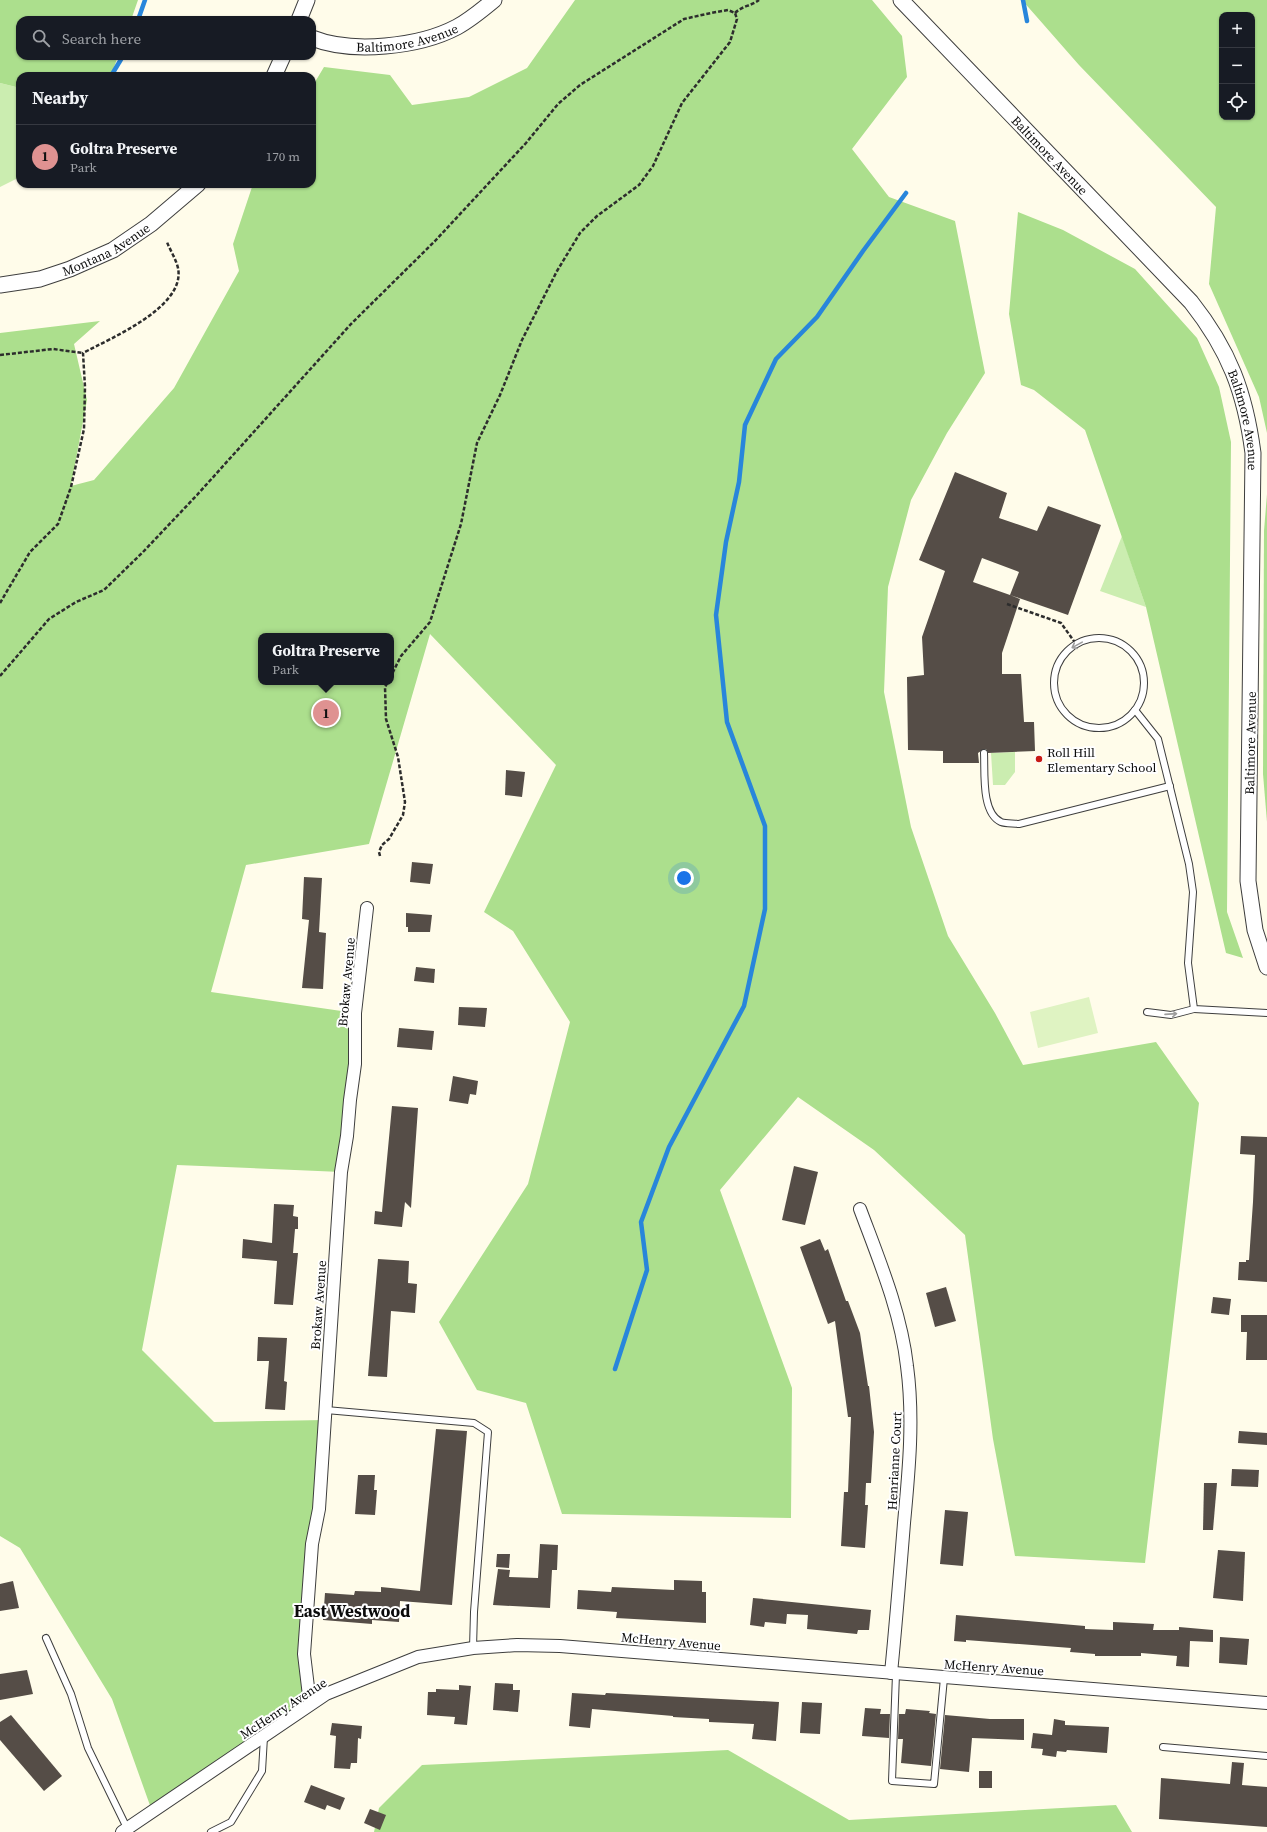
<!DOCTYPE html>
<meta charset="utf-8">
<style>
:root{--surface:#171b24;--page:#20242c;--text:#f1f3f6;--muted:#9ea1a6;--line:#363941;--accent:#df9291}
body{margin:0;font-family:"Source Serif 4",serif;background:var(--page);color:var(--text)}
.controls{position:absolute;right:12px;top:12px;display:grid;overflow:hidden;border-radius:8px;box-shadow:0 1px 3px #0004}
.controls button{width:36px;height:36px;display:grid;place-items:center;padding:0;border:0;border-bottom:1px solid var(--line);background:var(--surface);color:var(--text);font:20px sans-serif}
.you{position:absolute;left:684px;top:878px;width:14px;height:14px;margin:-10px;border:3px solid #fff;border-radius:50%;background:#1a73e8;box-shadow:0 0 0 6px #1a73e833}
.badge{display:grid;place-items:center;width:26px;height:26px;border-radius:50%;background:var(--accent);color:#111;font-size:13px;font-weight:700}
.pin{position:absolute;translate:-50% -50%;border:2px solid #fff;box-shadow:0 1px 4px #0006}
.popup{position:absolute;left:258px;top:633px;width:136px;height:52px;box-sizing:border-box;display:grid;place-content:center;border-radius:8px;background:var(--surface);filter:drop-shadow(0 1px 3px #0005);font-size:13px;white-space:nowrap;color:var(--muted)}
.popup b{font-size:15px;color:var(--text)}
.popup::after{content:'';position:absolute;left:50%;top:100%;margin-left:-8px;border:8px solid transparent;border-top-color:var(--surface)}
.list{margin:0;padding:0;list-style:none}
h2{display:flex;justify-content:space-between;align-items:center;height:52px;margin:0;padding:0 16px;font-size:17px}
h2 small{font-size:13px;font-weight:400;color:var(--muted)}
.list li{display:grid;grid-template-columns:26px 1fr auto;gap:12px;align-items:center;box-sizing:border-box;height:64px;padding:0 16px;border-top:1px solid var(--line)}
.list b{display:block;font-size:15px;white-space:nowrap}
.list p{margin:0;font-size:13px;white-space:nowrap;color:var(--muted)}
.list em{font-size:13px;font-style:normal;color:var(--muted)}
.icon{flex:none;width:22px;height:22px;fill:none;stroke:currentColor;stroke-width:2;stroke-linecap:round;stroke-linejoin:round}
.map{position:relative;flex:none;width:1267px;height:1832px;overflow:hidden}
.search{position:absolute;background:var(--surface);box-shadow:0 1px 3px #0004;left:16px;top:16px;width:300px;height:44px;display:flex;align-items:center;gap:10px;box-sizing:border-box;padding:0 14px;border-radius:12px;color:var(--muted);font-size:15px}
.panel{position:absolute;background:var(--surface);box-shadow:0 1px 3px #0004;left:16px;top:72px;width:300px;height:116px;border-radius:12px}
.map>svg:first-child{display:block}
</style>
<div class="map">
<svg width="1267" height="1832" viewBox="0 0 1267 1832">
<rect width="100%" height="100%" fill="#fffcea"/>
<g fill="#cbedb0">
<polygon points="0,83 20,88 20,177 0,187"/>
<polygon points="1122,536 1146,607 1100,591"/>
<polygon points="1015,752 1015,772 1005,785 993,785 991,753"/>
</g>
<g fill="#acdf8d" fill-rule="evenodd">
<polygon points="0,0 138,0 131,20 20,20 20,56 118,56 111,76 20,76 20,88 0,83"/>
<path d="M575 0H872L902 36 907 77 852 149 889 197 955 221 985 373 947 433 911 500 888 587 884 692 911 827 948 936 995 1013 1023 1065 1156 1042 1199 1103 1145 1563 1015 1556 993 1439 965 1235 874 1150 798 1097 720 1190 792 1388 791 1518 562 1514 526 1403 477 1390 439 1322 528 1184 570 1022 513 931 484 912 556 765 430 634 369 844 246 865 211 992 355 1013 341 1172 177 1165 142 1350 214 1422 325 1420 304 1654 310 1704 152 1811 112 1699 20 1548 0 1536V333L100 321 74 344 87 400 71 486 94 480 174 388 239 271 233 244 253 184H312V87L324 67 390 75 412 105 469 97 527 68ZM261 636H391V682H261Z"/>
<path d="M1022 0H1267V433L1259 397 1209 284 1216 207 1079 65ZM1222 15H1252V117H1222Z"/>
<polygon points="1018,212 1063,230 1135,269 1197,338 1219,387 1231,442 1227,912 1243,958 1226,953 1146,607 1085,430 1034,390 1021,385 1009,314"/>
<polygon points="1267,494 1267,822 1263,774 1264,531"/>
<polygon points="728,1750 849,1820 1116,1805 1132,1832 374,1832 379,1808 422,1765"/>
</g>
<polygon fill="#dff3c2" points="1089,997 1098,1033 1038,1048 1030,1012"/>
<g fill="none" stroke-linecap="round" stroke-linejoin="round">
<g stroke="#2886db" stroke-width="4.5">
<polyline points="1023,0 1027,21"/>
<polyline points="138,20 145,0"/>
<polyline points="111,76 123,56"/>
<polyline points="615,1369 647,1270 641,1222 669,1147 744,1006 765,909 765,826 727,722 716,615 726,542 739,482 745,425 776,359 817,317 863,251 906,193"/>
</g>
</g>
<g fill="#554d47" fill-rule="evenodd">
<path d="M955 472 1007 493 999 518 1037 531 1048 506 1101 525 1068 615 1010 595 1020 599 1002 653V674H1021L1024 722H1034L1035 751 988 753 986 749H984L978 753 979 763H943V751L908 750 907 677 924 675 922 637 945 571 919 560ZM982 558 1019 572 1010 595 973 582Z"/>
<polygon points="506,770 525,772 522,797 505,795"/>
<polygon points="412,862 433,864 430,884 410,882"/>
<polygon points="304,877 322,878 319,932 326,933 323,989 302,988 309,920 302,919"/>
<polygon points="406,913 432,915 430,932 408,932 408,927 406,927"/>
<polygon points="416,967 435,969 434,983 414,981"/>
<polygon points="459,1007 487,1008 485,1027 458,1025"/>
<polygon points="399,1028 434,1031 432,1050 397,1047"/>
<polygon points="453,1076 478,1081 476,1095 470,1094 468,1104 449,1101"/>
<polygon points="392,1106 418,1108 411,1208 405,1202 402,1227 374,1224 375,1211 382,1212"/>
<polygon points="1241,1136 1267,1137 1267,1282 1238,1280 1239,1262 1246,1262 1246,1260 1249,1260 1253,1202 1255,1155 1240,1154"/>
<polygon points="794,1166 818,1172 805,1225 782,1220"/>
<polygon points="274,1204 294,1205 293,1216 298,1217 298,1229 295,1229 293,1253 298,1253 293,1305 274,1304 277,1261 242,1258 243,1239 272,1243"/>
<polygon points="820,1239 825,1251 828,1249 846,1301 848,1301 860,1333 868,1386 869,1386 874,1432 871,1483 866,1483 865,1505 868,1505 865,1548 841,1546 844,1492 848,1492 851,1417 848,1417 835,1321 828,1324 800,1247"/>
<polygon points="378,1259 409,1261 408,1283 417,1284 415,1313 391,1311 387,1377 368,1376"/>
<polygon points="946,1287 956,1321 935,1327 926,1293"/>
<polygon points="1213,1297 1231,1299 1229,1315 1211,1313"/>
<polygon points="1241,1315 1267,1315 1267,1360 1246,1360 1247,1332 1241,1332"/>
<polygon points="258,1337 287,1338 284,1381 287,1382 285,1410 265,1409 269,1361 257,1361"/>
<polygon points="436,1429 467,1431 452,1605 400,1601 399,1622 372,1620 372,1624 323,1620 325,1593 354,1595 355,1591 381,1592 381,1587 420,1591"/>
<polygon points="1239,1431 1267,1433 1267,1445 1238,1443"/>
<polygon points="1232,1469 1259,1470 1258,1487 1231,1486"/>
<polygon points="358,1475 375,1475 374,1490 377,1490 375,1515 355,1514"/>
<polygon points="1204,1483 1217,1483 1213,1530 1203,1530"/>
<polygon points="945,1510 968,1512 963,1566 940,1564"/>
<polygon points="540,1544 558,1545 557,1570 552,1570 550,1608 493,1605 498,1569 510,1570 509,1577 538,1578"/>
<polygon points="1218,1550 1245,1552 1243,1601 1213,1598"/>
<polygon points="497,1554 510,1554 509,1568 496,1567"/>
<polygon points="674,1580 702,1581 702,1592 706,1592 706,1623 616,1618 617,1612 577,1609 578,1590 611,1592 612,1587 674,1590"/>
<polygon points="13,1581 19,1608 0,1611 0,1584"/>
<polygon points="753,1598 871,1610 869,1630 858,1630 857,1634 807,1629 808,1615 787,1614 786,1624 765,1622 764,1627 750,1625"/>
<polygon points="956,1615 1085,1626 1085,1629 1113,1630 1113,1622 1154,1624 1153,1630 1179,1630 1179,1627 1213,1630 1213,1642 1190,1641 1189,1667 1176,1666 1177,1656 1141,1653 1141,1656 1095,1656 1095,1654 1070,1652 1071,1648 966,1640 966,1642 954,1641"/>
<polygon points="1220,1637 1249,1639 1247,1665 1219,1663"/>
<polygon points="27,1670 33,1694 0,1700 0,1674"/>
<polygon points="495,1683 513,1684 513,1690 520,1690 518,1712 493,1710"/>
<polygon points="459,1685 471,1686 467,1725 454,1724 455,1717 427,1715 428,1692 436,1692 436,1689 459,1690"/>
<polygon points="572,1693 605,1695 606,1693 779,1702 776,1741 752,1739 754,1724 709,1722 709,1719 673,1717 673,1716 592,1709 590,1728 569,1726"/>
<polygon points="802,1702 822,1703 820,1734 800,1733"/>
<polygon points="865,1708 881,1709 880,1714 890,1714 889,1738 862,1736"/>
<polygon points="906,1709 930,1711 929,1713 936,1714 931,1766 901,1763 903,1739 898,1739 899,1714 905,1714"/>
<polygon points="11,1715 62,1776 44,1791 0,1740 0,1722"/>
<polygon points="945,1715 990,1719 1024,1719 1024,1740 972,1738 969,1772 940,1769"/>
<polygon points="1054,1719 1065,1721 1065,1725 1109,1727 1107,1753 1067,1750 1066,1752 1057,1751 1056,1757 1042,1755 1043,1749 1031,1748 1033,1733 1052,1735"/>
<polygon points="332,1723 362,1726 361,1739 358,1738 357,1763 351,1763 350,1769 334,1768 336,1736 330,1735"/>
<polygon points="1232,1762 1244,1763 1242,1785 1267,1787 1267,1827 1159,1819 1161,1778 1230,1784"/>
<rect x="979" y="1771" width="13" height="17"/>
<polygon points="311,1785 345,1798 340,1810 327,1805 325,1810 304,1802"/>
<polygon points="370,1809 386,1815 380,1830 364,1823"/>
</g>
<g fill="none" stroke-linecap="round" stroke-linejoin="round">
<g stroke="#3e3e3e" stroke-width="8">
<g id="service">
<circle cx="1099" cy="683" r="45"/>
<polyline points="1135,710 1158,739 1189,864 1193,892 1188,963 1194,1009 1267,1013"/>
<path d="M984 753C985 772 981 813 1001 822 1006 824 1014 823 1019 824L1170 786"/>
<polyline points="1147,1012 1171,1015 1194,1009"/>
<polyline points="326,1410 474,1423 488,1432 474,1612 473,1648"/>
<polyline points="46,1638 71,1694 88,1748 127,1828"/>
<polyline points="896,1674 892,1781 934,1784 944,1678"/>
<polyline points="1163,1747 1267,1756"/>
<polyline points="211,1832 231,1822 262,1771 264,1737"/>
</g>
</g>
<g stroke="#3e3e3e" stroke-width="14">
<g id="minor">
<path d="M860 1209C879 1260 901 1312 907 1366 914 1418 909 1470 904 1523 900 1573 896 1623 891 1673"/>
<polyline points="310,1704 304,1654 312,1544 319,1509 341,1172 347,1136 350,1100 355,1064 355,1013 367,908"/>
<polyline points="122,1832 326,1694 418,1657 473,1648 517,1645 560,1646 1267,1703"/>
</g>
</g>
<g stroke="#3e3e3e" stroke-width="17">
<g id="tertiary">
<path id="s1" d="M901 0 1191 302C1229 350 1245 392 1253 453L1248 881 1255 930 1267 967"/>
<polyline points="299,20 307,0"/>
<path id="s2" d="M312 38C352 54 419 47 457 27 470 20 482 10 494 0"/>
<polyline points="274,76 283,56"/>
<path id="s3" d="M0 285 40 279 70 269 113 250 151 224 198 184"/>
</g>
</g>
<g stroke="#2d2d2d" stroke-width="2.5" stroke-dasharray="4 2" stroke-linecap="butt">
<path d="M735 13C742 6 751 6 759 0"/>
<polyline points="0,355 53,349 83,353"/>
<path d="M0 603 30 552 58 524 71 487 84 429 85 387 83 353C111 338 186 307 178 268 176 259 170 250 167 242"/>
<polyline points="1007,604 1061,623 1076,644"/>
<polyline points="0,676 49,619 76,602 104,590 143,552 197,495 351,324 435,241 526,143 558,104 580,85 684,19 711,13 728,10 735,13 737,19 730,42 682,103 653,166 639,185 597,216 580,233 557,271 522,340 500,395 477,443 461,524 430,622 401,656 391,676"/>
<polyline points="380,856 379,852 382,845 389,839 403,815 405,802 398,757 386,719 385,687 388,682"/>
</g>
<use href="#service" stroke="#fff" stroke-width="6"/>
<use href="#minor" stroke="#fff" stroke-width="12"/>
<use href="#tertiary" stroke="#fff" stroke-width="15"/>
</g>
<defs><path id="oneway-shaft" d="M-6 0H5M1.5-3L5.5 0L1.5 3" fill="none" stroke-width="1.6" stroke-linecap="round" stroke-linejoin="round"/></defs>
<g stroke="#9d9d9d">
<use href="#oneway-shaft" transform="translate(1077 645) rotate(151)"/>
<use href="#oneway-shaft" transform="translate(1171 1014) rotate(-4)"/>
</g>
<circle fill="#c81b16" stroke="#fff" stroke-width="1.5" cx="1039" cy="759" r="4"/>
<g text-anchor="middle" stroke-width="4" stroke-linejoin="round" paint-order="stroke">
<g font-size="13" fill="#0b0b0b" stroke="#fff">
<text dy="5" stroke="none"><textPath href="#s2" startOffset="97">Baltimore Avenue</textPath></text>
<text dy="5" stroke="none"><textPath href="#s1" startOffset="215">Baltimore Avenue</textPath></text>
<text dy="5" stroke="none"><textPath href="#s3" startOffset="113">Montana Avenue</textPath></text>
<text dy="5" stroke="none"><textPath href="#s1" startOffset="550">Baltimore Avenue</textPath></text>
<text transform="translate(1250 743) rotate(-89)" y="5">Baltimore Avenue</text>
<text transform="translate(346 982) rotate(-85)" y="5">Brokaw Avenue</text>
<text transform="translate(318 1305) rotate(-86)" y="5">Brokaw Avenue</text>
<text transform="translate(894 1461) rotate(-87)" y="5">Henrianne Court</text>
<text transform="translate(671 1641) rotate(5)" y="5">McHenry Avenue</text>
<text transform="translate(994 1667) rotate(4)" y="5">McHenry Avenue</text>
<text transform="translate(283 1708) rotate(-33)" y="5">McHenry Avenue</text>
</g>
<g font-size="13" fill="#0b0b0b" stroke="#fff" text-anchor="start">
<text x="1047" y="757">Roll Hill<tspan x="1047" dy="15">Elementary School</tspan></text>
</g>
<g font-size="17" font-weight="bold" fill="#0b0b0b" stroke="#fff">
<text x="352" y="1617">East Westwood</text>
</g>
</g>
</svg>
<div class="controls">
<button>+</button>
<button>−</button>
<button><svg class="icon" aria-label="locate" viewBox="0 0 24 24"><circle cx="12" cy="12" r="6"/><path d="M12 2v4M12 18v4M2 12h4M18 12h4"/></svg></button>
</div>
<div class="you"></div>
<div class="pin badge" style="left:326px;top:713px">1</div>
<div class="popup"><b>Goltra Preserve</b>Park</div>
<div class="search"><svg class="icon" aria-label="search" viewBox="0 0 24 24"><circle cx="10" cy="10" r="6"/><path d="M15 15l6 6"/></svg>Search here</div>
<section class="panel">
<h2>Nearby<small></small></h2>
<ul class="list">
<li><span class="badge">1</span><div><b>Goltra Preserve</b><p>Park</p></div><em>170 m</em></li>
</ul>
</section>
</div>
